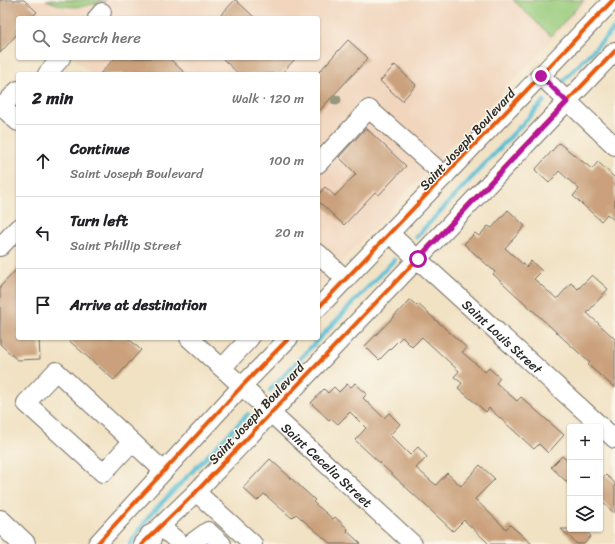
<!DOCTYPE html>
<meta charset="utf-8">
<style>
:root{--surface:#fff;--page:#f6f6f6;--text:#202124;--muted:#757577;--line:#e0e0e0}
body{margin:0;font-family:Sriracha,sans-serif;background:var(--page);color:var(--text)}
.controls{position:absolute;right:12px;bottom:12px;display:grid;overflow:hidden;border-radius:4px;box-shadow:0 1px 3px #0004}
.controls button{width:36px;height:36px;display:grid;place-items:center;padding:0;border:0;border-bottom:1px solid var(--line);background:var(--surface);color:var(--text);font:20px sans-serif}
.stop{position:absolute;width:12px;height:12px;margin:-9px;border:3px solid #b5179e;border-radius:50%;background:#fff}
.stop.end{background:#b5179e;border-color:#fff;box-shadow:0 1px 4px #0008}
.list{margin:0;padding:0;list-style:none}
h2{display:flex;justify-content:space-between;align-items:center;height:52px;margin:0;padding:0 16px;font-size:17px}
h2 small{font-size:13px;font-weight:400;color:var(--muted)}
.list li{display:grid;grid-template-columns:26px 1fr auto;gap:12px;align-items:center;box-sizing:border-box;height:72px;padding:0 16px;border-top:1px solid var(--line)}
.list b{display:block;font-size:15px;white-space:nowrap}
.list p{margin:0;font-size:13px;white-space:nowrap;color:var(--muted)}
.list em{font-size:13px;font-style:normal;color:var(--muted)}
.icon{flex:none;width:22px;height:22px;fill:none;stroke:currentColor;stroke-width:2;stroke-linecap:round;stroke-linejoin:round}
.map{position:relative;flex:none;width:615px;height:544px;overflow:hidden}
.search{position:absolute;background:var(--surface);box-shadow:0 1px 3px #0004;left:16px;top:16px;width:304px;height:44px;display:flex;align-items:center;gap:10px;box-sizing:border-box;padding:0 14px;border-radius:4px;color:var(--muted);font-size:15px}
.panel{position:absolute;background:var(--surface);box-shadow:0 1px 3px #0004;left:16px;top:72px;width:304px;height:268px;border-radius:4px}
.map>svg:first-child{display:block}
</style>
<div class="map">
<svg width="615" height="544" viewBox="0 0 615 544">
<rect width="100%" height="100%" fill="#fbf7ec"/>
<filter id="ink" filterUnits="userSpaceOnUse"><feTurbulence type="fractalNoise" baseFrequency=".025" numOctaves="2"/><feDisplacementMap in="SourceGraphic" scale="8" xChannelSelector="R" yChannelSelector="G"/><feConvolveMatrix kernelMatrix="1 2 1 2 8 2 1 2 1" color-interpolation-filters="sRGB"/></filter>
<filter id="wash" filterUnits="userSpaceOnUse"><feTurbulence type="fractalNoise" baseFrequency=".012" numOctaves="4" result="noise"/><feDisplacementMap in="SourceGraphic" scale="16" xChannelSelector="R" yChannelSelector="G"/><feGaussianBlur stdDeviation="0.9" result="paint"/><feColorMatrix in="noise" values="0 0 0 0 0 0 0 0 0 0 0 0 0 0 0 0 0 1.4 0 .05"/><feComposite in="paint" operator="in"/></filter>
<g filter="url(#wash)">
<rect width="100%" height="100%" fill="#f1e2c4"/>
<polygon fill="#f1d5bd" points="10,0 589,0 321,283 318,280 318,74 91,74 74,58 318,58 318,18 29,18"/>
<g fill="#99cb7b" stroke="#627b53">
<path d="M46 0H106C83 8 69 10 46 0Z"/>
<polygon points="513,0 584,0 551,36"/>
</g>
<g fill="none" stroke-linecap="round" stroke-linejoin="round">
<g stroke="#56bdd4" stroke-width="4.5">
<polyline points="563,81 615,28"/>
<polyline points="416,237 544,101"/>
<polyline points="270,390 394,260"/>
<polyline points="130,544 149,516 248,414"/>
</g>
</g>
<g id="blocks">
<g fill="#caa17b">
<polygon points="0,0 24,0 37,12 31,18 18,18 18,33 0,53"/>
<polygon points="235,0 236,0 255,18 218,18"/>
<polygon points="348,40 368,58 318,112 318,73"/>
<polygon points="115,58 169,58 186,74 100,74"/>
<polygon points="222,58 296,58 281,74 239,74"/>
<polygon points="395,65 416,85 402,101 380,81"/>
<polygon points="366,128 406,166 379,195 375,192 344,225 318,201 318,195 325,187 335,196 356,174 339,157"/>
<polygon points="559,143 592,169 598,162 615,178 615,221 607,214 601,221 573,196 579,189 559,171 549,183 535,170"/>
<polygon points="508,210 525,226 505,248 526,267 531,261 542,271 534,279 557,299 571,283 578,289 592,275 608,289 587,313 615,339 615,388 588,365 590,363 493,274 495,272 464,244 475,233 479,236 488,226 492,228"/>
<polygon points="18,268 18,338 39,338 40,359 17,360 0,344 0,287"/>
<polygon points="410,300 417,306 418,304 467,348 462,352 485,372 489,368 500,378 496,383 517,401 521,397 564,435 548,453 539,444 534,449 489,408 486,412 458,388 462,383 454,377 459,371 422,337 412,347 402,337 379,360 365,346"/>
<polygon points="66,338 128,338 141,350 114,380"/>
<polygon points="355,383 367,394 363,398 384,418 389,413 400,424 390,435 410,455 418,447 427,457 416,468 436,485 447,473 461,486 480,465 495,479 475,499 506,529 510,525 532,544 489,544 464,520 453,531 355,440 366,428 350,412 338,424 331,418 329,420 311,403 324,389 328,393 334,387 339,392 347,384 351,387"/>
<polygon points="562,456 570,463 570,485 551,467"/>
<polygon points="270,459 315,500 313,502 333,519 335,517 348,529 347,531 361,544 331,544 296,514 292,518 264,494 257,501 243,488"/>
<polygon points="606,475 615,483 615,514 600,500 600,481"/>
<polygon points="561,529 584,529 591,536 584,544 577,544"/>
</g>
</g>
</g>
<g filter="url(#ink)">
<use href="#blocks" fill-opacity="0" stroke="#706b61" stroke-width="1"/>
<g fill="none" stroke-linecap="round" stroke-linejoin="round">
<g stroke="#706b61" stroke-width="20">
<g id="minor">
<polyline points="97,18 102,12"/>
<polyline points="47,74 61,58"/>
<polyline points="541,76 615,146"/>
<polyline points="2,107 18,122"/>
<polyline points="0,109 18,90"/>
<polyline points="318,164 369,109 445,176"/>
<path id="s1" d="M390 234 615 439"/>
<polyline points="0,247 18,228"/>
<polyline points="318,253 346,280"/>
<polyline points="318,308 613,0"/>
<polyline points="189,338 222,368"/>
<path id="s2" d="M250 338 222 368 413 544"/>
<polyline points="132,442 103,473 26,403 56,371 155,463 164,471"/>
<polyline points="196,492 253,544"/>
<polyline points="161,527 181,544"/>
<polyline points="97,544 242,386 289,338"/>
<polyline points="142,544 196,492 615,51"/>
<polyline points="190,544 208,531 222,544"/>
</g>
</g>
<g stroke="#706b61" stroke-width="24">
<g id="major">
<polyline points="0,521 24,544"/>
<polyline points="148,544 151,536"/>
</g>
</g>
<use href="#minor" stroke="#fff" stroke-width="18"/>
<use href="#major" stroke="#fff" stroke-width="22"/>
<g stroke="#fbf7ec" stroke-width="6">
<g id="cycleway">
<polyline points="318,308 613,0"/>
<polyline points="97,544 242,386 289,338"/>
<polyline points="142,544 196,492 615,51"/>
</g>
</g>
<use href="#cycleway" stroke="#e8590c" stroke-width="4"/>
</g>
<circle fill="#96987d" cx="336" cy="100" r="5.5"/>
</g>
<g fill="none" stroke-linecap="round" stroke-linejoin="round" filter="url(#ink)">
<polyline stroke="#b5179e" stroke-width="5" points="418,259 567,102 541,76"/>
</g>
<g text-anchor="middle" stroke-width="3" stroke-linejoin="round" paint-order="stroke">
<g font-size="13" fill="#2b2b2b" stroke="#fbf7ec">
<text transform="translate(467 139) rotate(-47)" y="5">Saint Joseph Boulevard</text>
<text dy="5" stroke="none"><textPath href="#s1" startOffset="152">Saint Louis Street</textPath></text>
<text transform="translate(256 413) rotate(-47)" y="5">Saint Joseph Boulevard</text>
<text dy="5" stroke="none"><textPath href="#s2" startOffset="184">Saint Cecelia Street</textPath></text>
</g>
</g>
</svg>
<div class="controls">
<button>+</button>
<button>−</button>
<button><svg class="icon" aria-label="layers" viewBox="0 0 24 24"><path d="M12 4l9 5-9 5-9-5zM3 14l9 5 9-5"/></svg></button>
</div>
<div class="stop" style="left:418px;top:259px"></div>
<div class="stop end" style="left:541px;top:76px"></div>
<div class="search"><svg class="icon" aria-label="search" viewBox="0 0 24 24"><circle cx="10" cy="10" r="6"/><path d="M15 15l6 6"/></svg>Search here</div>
<section class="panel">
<h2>2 min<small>Walk · 120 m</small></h2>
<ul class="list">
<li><svg class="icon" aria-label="ahead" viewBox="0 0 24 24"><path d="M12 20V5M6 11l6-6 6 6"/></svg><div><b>Continue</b><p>Saint Joseph Boulevard</p></div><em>100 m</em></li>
<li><svg class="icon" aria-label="left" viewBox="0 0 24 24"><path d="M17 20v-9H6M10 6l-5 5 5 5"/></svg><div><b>Turn left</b><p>Saint Phillip Street</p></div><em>20 m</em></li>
<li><svg class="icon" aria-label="arrive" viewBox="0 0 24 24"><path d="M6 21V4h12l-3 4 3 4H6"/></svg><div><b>Arrive at destination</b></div></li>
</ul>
</section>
</div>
